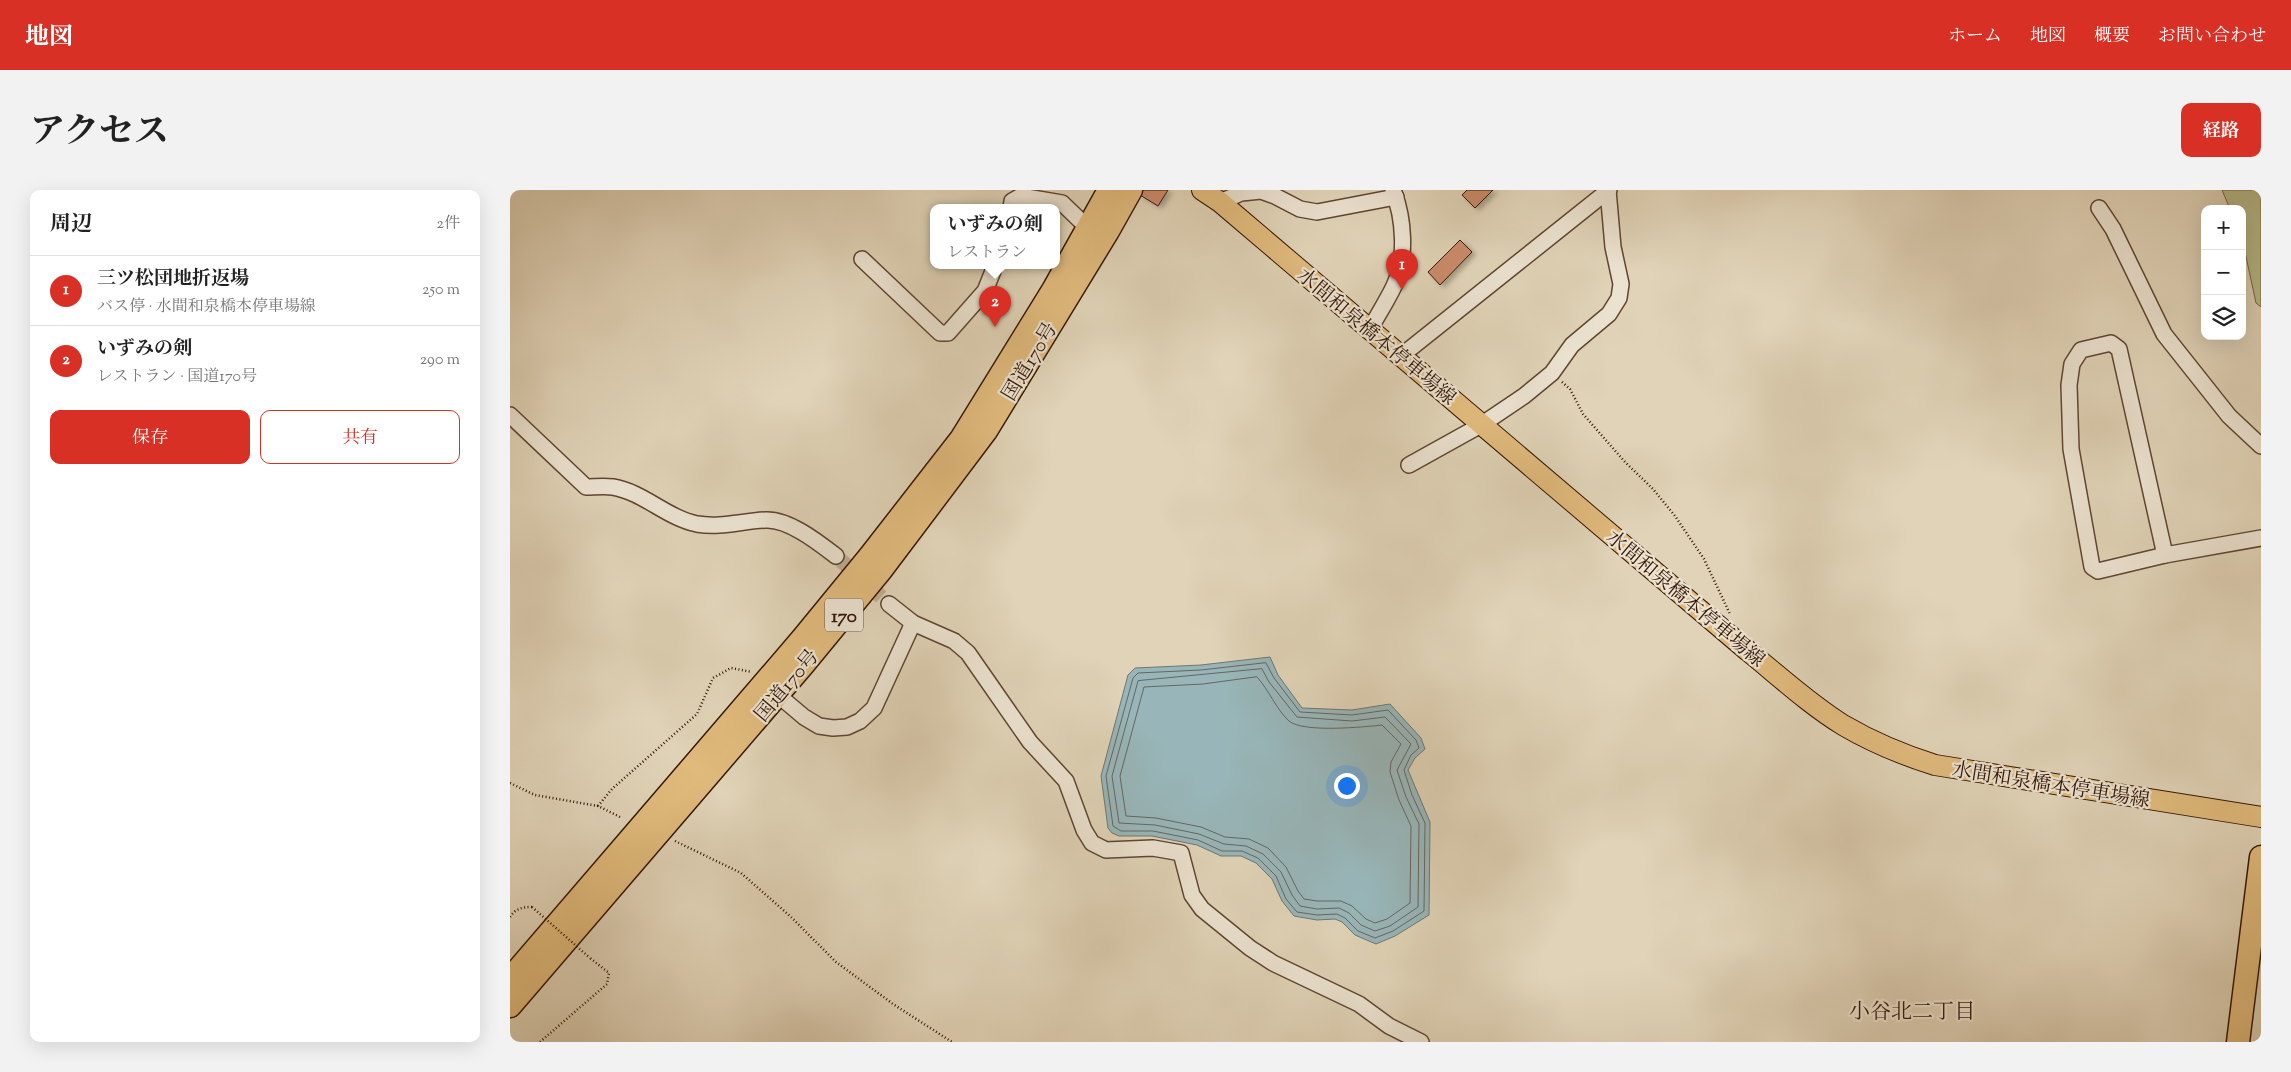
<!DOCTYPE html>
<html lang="ja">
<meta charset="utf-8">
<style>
:root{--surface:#fff;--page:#f2f2f2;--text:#222;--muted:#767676;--line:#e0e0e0;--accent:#d93025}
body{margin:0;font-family:"Sorts Mill Goudy","Noto Serif JP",serif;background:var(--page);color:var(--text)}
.controls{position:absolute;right:15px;top:15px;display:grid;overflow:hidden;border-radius:10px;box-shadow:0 5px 20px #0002}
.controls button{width:45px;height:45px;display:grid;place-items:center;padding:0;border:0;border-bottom:1px solid var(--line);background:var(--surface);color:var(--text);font:25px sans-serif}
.you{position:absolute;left:836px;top:595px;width:18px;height:18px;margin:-12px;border:4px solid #fff;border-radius:50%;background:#1a73e8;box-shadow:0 0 0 8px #1a73e833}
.badge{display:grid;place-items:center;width:32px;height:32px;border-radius:50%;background:var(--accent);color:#fff;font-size:16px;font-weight:700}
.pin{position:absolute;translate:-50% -41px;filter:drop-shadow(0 1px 2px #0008)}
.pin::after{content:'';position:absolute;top:26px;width:18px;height:15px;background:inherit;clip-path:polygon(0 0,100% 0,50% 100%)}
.popup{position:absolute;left:420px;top:14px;width:130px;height:65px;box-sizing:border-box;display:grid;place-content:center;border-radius:10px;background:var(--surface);filter:drop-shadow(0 1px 4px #0005);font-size:16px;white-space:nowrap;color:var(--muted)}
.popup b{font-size:19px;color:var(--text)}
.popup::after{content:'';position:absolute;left:50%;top:100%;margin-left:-10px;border:10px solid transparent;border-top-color:var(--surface)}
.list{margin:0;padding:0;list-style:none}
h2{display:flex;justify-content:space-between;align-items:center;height:65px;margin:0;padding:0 20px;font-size:21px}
h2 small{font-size:16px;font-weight:400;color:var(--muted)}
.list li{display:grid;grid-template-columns:32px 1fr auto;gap:15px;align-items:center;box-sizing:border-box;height:70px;padding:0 20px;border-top:1px solid var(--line)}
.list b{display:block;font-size:19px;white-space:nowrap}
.list p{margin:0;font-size:16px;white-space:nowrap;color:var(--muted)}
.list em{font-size:16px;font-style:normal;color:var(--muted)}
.actions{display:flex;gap:10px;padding:15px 20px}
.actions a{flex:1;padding:11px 0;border:1px solid var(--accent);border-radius:10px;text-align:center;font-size:18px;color:var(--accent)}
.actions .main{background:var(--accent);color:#fff}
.icon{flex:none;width:28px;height:28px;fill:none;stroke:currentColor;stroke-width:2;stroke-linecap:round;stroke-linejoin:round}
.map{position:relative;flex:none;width:1751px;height:852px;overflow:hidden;border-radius:10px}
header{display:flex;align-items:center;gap:30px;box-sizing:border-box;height:70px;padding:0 25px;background:var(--accent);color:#fff}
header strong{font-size:24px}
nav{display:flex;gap:28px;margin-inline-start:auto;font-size:18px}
.intro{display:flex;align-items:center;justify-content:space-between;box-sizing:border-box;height:120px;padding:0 30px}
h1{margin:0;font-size:35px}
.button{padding:12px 22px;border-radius:10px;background:var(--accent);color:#fff;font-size:18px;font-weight:700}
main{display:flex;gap:30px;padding:0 30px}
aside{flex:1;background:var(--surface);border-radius:10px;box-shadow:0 5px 20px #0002}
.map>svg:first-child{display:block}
</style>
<header>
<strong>地図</strong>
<nav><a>ホーム</a><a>地図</a><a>概要</a><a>お問い合わせ</a></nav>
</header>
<div class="intro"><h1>アクセス</h1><a class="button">経路</a></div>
<main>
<aside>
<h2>周辺<small>2件</small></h2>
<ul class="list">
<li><span class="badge">1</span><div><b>三ツ松団地折返場</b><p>バス停 · 水間和泉橋本停車場線</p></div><em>250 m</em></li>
<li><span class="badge">2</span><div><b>いずみの剣</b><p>レストラン · 国道170号</p></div><em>290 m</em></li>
</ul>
<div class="actions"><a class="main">保存</a><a>共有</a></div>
</aside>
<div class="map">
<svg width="1751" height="852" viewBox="0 0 1751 852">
<defs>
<filter id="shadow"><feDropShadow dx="4" dy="2.5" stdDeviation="2.5" flood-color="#0004"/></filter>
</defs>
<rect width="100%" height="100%" fill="#e0d3b7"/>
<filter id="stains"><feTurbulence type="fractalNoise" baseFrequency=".004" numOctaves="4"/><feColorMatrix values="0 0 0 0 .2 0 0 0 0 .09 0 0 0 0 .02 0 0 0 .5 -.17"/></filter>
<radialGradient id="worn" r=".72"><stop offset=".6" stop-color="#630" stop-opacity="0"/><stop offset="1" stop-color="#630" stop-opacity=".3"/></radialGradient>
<polygon fill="#b7bb8b" stroke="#766848" points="1712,0 1751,0 1751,117 1746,113 1732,48 1732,19 1720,19"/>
<polygon fill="#98b6b9" stroke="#707671" points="760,467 768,485 792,518 842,520 880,514 911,548 915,559 905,568 898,580 920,632 919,725 885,746 866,754 845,745 832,732 825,729 807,730 784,726 772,711 762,689 746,673 731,666 711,666 687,655 642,646 609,646 602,643 598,638 591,586 618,485 625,478 691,475"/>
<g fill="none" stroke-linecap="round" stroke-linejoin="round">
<g stroke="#666660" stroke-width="1">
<polygon points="756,473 764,488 790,522 842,525 878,520 906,550 909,558 901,565 894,580 902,605 915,633 914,721 883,741 865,748 848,741 835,728 827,724 807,725 787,722 776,709 766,686 748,668 732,661 712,661 688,650 643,641 611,641 603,636 596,586 623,488 628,483 691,480"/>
<polygon points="752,479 759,492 787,527 842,531 875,527 901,554 887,580 896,607 909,634 908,717 880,736 865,741 851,735 839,723 829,718 807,719 790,716 782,705 771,682 753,664 736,656 714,654 689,644 645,635 609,633 602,586 628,491"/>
<path d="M747 487C759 500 766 519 779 531 793 543 854 537 872 535L891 554 881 572 880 582 889 610 901 636 900 713 877 729 865 733 856 729 842 716 831 711H807L794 709 788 701 776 677 758 658 739 649 715 647 691 637 646 628 616 626 610 586 634 497 693 494Z"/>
</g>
</g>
<g fill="#c98b6b" stroke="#351606" filter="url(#shadow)">
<polygon points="633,0 658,0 648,16 630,5"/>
<polygon points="957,0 983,0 965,18 952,5"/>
<polygon points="950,50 962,62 930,95 918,82"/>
</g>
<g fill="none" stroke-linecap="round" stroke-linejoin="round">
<polyline stroke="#bead94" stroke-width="15" stroke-dasharray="15 8" stroke-linecap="butt" points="326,366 379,414"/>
<g stroke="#604532" stroke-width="18">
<g id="minor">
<polyline points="710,12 731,3 751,1 765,6 790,19 807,22 886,7"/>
<polyline points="501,18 502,11 511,6 552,13 578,38"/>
<polyline points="1589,18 1603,39 1654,144 1719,226 1751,256"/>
<polyline points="352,69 430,143 438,143 475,101 485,76"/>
<path d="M859 141C867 126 877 111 884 96 897 68 894 28 883 0"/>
<polygon points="1601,153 1609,159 1655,365 1588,381 1582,377 1561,259 1559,195 1562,174 1571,160"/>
<polyline points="891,166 1099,0"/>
<path d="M0 225 76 297C84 297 94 296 103 297 133 302 157 328 187 334 211 338 232 331 256 330 279 329 309 353 326 366"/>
<polyline points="899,275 971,235 1014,206 1042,183 1062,155 1099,124 1109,108 1111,94 1103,57 1098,0"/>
<polyline points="1655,365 1751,348"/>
<polyline points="379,414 403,433 444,451 458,463 520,552 556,591 574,640 582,653 596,660 643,658 671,663 682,705 692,719 740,758 763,773 849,814 879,836 911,852"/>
<polyline points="268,505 294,527 309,536 323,538 337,537 350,531 364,518 403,433"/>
</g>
</g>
<g stroke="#351606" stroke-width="22">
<path id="major" d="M692 0 710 12 1238 461C1269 486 1299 514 1333 535 1362 552 1393 565 1425 575L1751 627"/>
</g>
<g stroke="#351606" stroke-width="25">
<g id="highway">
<polyline points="0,789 292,449 360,366 451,249 543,100 599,0"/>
<polyline points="0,816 293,475 372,379 476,241 598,41 621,0"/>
<polyline points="1728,852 1751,667"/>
</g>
</g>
<g stroke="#351606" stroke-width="2.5" stroke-dasharray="1 2.5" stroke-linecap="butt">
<polyline points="1052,192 1060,199 1073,224 1115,272 1143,299 1165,326 1194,369 1220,424"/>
<polyline points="0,593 25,605 88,616"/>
<polyline points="110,627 88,616 102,599 187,524 203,488 221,478 242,482"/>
<polyline points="165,651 231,683 280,726 326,772 383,814 442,852"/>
<path d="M0 727C5 719 12 717 22 717"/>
<polyline points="30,852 97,794 99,783 80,768"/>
</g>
<use href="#minor" stroke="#ebe2d0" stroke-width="15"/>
<use href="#major" stroke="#e0ba7c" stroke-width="20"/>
<use href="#highway" stroke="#e0ba7c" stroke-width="22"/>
<polyline stroke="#351606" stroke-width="2.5" stroke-dasharray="1 2.5" stroke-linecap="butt" points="22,717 80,768"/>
</g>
<g text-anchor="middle" stroke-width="4.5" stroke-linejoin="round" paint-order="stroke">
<rect fill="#ebe2d0" stroke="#6c5343" stroke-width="1" x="315" y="408.5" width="38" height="33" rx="4"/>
<g font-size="19" font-weight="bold" fill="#351606">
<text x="334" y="432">170</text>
</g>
<g font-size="20" fill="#351606" stroke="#ebe2d0">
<text transform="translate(867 146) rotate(40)" y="7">水間和泉橋本停車場線</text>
<text transform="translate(519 171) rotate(-59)" y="7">国道170号</text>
<text transform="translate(1176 408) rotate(40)" y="7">水間和泉橋本停車場線</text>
<text transform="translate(276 495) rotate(-50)" y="7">国道170号</text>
<text transform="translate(1541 594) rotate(9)" y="7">水間和泉橋本停車場線</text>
</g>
<g font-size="21" fill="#351606" stroke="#ebe2d0">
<text x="1402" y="828">小谷北二丁目</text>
</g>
</g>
<rect width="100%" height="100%" filter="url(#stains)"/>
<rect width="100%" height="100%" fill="url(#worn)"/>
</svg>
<div class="controls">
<button>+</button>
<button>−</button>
<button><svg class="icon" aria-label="layers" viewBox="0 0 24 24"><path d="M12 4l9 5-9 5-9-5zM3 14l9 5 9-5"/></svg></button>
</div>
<div class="you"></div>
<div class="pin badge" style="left:892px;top:100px">1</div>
<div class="pin badge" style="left:485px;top:137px">2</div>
<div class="popup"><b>いずみの剣</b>レストラン</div>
</div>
</main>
